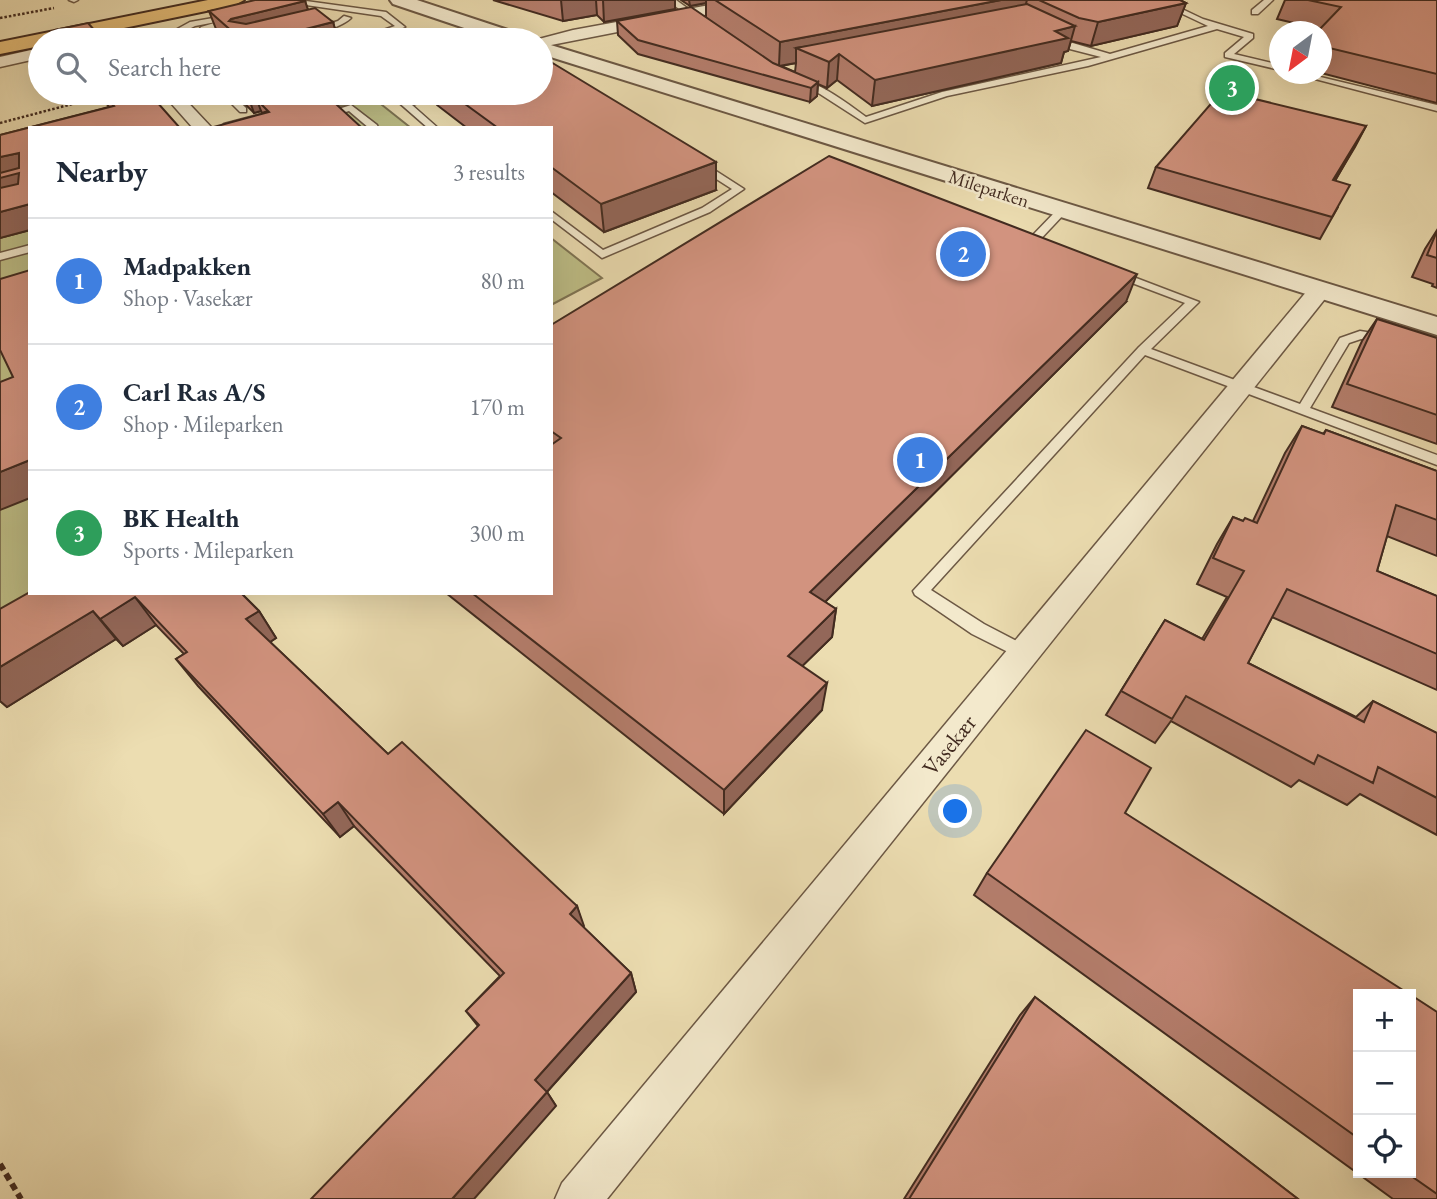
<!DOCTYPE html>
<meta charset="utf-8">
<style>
:root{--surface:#fff;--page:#f6f6f7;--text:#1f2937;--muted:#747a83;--line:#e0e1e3;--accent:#8f2418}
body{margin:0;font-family:"EB Garamond",serif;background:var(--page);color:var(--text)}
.controls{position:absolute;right:21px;bottom:21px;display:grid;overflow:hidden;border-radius:0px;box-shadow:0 7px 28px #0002}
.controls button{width:63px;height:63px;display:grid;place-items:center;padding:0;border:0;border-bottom:2px solid var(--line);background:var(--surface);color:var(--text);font:35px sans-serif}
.compass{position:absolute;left:1269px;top:21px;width:63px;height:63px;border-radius:50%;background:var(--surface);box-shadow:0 7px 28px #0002;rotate:212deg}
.you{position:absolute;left:956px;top:812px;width:24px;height:24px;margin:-18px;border:5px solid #fff;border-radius:50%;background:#1a73e8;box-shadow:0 0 0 10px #1a73e833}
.badge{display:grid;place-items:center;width:46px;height:46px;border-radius:50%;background:var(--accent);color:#fff;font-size:23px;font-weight:700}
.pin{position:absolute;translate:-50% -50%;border:4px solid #fff;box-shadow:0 2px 7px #0006}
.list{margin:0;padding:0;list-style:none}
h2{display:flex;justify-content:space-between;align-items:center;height:91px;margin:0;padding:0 28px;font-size:30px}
h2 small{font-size:23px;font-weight:400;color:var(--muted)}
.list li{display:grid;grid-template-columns:46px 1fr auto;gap:21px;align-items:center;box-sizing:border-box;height:126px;padding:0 28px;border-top:2px solid var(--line)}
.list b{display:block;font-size:26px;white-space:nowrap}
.list p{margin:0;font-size:23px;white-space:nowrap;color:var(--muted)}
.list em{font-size:23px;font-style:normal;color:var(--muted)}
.icon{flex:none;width:38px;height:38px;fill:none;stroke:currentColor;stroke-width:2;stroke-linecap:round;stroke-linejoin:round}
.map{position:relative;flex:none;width:1437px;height:1199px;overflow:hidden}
.search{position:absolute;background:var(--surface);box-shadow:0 7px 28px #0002;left:28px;top:28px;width:525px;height:77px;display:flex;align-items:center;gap:18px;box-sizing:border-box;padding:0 24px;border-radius:38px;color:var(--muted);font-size:26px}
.panel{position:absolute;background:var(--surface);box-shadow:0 7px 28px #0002;left:28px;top:126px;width:525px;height:469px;border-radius:0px}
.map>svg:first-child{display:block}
</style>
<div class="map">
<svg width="1437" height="1199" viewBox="0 0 1437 1199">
<rect width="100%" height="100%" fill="#ecddb1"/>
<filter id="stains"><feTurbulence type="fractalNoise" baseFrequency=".00286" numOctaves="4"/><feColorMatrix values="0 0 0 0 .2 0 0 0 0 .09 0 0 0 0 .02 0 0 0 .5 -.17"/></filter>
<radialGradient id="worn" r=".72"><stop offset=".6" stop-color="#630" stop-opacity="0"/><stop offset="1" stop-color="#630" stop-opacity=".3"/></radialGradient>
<g fill="#bfbf87" stroke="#807554" stroke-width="2">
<polygon points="372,97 411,128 264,128"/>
<polygon points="30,194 30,593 0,619 0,202"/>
<polygon points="551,238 602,278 551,305"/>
</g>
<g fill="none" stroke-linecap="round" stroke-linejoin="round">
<g stroke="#6c5844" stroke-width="3">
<g id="service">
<polygon points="69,0 78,0 74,2"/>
<polygon points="667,0 676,0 705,21 698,23"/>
<path d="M1153 0H1163L1203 19 1253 34V38L1234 54 1280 65V70L1225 57V53L1244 37 1217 29 1088 66 947 96 865 123 820 94 795 82C810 74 852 107 866 117L942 92 1101 57 1066 48 1049 40V36L1110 54 1208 26Z"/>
<polygon points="1264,0 1273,0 1258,14 1252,14 1252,10"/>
<polygon points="306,1 386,12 405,27 380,37 383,40 375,40 372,34 395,26 381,16 306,5 287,9 283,7"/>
<path d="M344 16 351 18C339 30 294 41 277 40L338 21Z"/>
<polygon points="213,18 216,22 195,26 179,34 183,40 175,40 170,33 190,22"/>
<polygon points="231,18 238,20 207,31 205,33 211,40 203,40 197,33 201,27"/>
<polygon points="1296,74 1308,74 1437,105 1437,111"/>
<polygon points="221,93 230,93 246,108 246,112 240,112"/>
<polygon points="388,93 397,93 407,101 433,93 446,93 412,105 438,128 428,128"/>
<polygon points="351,105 377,125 378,128 369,128 349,111 325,118 320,115"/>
<polygon points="696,162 702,162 744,189 710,212 602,258 551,219 551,211 603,250 702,208 732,189 696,166"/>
<polygon points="1058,209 1067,211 1036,244 1028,244 1028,240"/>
<polygon points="30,245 30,252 0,260 0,253"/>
<polygon points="1115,270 1199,302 1151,349 1300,404 1340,338 1360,331 1392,336 1392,342 1388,343 1361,339 1349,343 1310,408 1437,455 1437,465 1145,355 931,590 984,624 1030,648 1032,653 1030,658 1024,660 972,634 915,595 913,591 1139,347 1185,303 1111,275 1111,271"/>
</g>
</g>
<g stroke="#6c5844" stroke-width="3">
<g id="minor">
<polygon points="737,0 767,0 760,4 541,47 541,40 535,40 573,30"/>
<polygon points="117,31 122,33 128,40 90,40 93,37"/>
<polygon points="40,48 40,58 0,67 0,57"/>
<polygon points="162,93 179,93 212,128 193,128"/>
<polygon points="342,93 368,93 366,97 251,128 221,128 224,124"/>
<polygon points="1320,283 1328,285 1331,290 1328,295 607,1199 555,1199 562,1183 1312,285"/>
</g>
</g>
<g stroke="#6c5844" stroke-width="4">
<g id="tertiary">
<polygon points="390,0 417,0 526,36 529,40 500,40 393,4"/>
<polygon points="541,42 1437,317 1437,335 541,54"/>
</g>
</g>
<g stroke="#422b20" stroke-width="4">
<polygon id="primary" points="208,0 244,0 235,5 66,40 40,40 40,46 0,54 0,42"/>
</g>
<g stroke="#422b20" stroke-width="2.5" stroke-dasharray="2.5 2" stroke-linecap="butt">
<polyline points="0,18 54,8"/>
<polyline points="0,123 114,93"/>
</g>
<polyline stroke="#422b20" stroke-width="6" stroke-dasharray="7 4.5" stroke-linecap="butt" points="0,1164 21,1199"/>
<use href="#service" fill="#f3e9cc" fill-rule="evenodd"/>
<use href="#minor" fill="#f3e9cc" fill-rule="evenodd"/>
<use href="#tertiary" fill="#f3e9cc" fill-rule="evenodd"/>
<use href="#primary" fill="#e6be78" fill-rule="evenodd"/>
</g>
<g fill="#b57e6d" stroke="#422b20" stroke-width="2" fill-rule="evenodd">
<polygon points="493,0 675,0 675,9 604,22 597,15 563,21"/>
<path d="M681 0H1180L1186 3 1177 26 1091 46 1071 41 1068 51 1064 52 1061 63 872 106 837 80 827 88 818 84 817 96 810 102 638 54 618 35 617 21 706 17V3L690 6ZM796 63 795 72 781 66Z"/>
<polygon points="1285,0 1437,0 1437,103 1321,73 1321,32 1320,29 1277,19"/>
<polygon points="305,1 308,10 333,22 338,40 207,40 224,36 216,29 209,11"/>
<polygon points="98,93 149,93 30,230 0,238 0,135 109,107"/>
<polygon points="234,93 311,93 312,96 262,113 261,111 254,113"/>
<polygon points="434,93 541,93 716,190 604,232 551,192 551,128 467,128 437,105"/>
<polygon points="1366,126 1335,181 1338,207 1320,239 1148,188 1156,167"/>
<polygon points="1437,230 1437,288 1432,286 1433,284 1412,277 1425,249"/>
<polygon points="1126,302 825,602 836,609 832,637 802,666 822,710 724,814 446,593 551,593 551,325"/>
<polygon points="1377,319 1437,338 1437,444 1332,407 1362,341"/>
<polygon points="1302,426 1323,434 1326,430 1437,471 1437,556 1387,536 1377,571 1437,596 1437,690 1272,617 1248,663 1356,717 1373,701 1437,733 1437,835 1360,794 1347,805 1299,780 1291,787 1171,721 1155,743 1106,715 1165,620 1202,639 1227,597 1197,584 1217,544 1233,517 1243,521 1253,521 1285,453"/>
<polygon points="241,593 259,611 276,638 270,642 388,754 577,906 583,927 631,973 636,992 547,1092 556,1106 478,1026 466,1011 500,976 354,826 340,837 198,686 176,659 184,654 156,625 123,646 116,639 7,707 0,701 0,609"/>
<polygon points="1125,813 1358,994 1358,1173 1411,1173 1437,1012 1437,1199 1393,1199 974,895 987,873"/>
<polygon points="1035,997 1298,1199 904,1199 1020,1015"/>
</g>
<g fill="#936759" stroke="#422b20" stroke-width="2">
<polygon points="561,0 596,0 597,15 563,21"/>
<polygon points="603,0 675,0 675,9 604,22"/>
<polygon points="689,0 706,0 706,3 690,6"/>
<polygon points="1001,0 1027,0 1022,18 796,48 796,63 779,66 780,42"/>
<polygon points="305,1 311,19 237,40 229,21 231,19"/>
<polygon points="1186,3 1177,26 1091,46 1098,22"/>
<polygon points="333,22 338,40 288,40 286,34"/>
<polygon points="1075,26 1068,51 1064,52 1061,63 872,106 875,80 1055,31"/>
<polygon points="839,54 837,80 827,88 829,62"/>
<polygon points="818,82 817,96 810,102 811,88"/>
<polygon points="247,93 311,93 318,113 269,110 257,100 261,111 254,113"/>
<polygon points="1366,126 1355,147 1322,202 1333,180"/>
<polygon points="19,153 30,192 0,202 0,157"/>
<polygon points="716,162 716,190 604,232 601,204"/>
<polygon points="30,204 30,230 0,238 0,212"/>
<polygon points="1137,274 1126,302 807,620 810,592"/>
<polygon points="30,460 30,498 0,510 0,472"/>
<polygon points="135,597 156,625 123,646 100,619"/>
<polygon points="836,609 832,637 785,683 788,656"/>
<polygon points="93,611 116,639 7,707 0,701 0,667"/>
<polygon points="259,611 276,638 264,646 246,619"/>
<polygon points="827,683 822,710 724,814 724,790"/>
<polygon points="338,802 354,826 340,837 323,814"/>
<polygon points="577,906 584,926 577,934 570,914"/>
<polygon points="631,973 636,992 545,1094 535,1080"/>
<polygon points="547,1092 556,1106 474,1199 452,1199"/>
</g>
<g fill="#d2937f" stroke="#422b20" stroke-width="2">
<polygon points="255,0 304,0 305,1 231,19 229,21 246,24 315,8 333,22 286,34 293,40 207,40 235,34 209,11"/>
<polygon points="715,0 1001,0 780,42"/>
<polygon points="1039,0 1180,0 1186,3 1098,22 1079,18"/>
<polygon points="1308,0 1437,0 1437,74 1321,46 1321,32 1317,32 1341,7"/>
<polygon points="1027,4 1075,26 1055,31 1068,38 875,80 839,54 829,62 796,48"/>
<polygon points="691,7 773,63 818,82 811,88 638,40 617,21"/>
<polygon points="88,23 103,40 63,40 55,30"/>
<polygon points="541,56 716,162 601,204 551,167 551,128 498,128 450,93 541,93"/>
<polygon points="1222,91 1366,126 1333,180 1350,185 1332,217 1156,167"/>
<polygon points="103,93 149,93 180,128 30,128 30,204 0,212 0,188 18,184 19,173 0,178 0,173 19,168 19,153 0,157 0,135 114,106"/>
<polygon points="285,93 292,93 266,102 285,104 324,93 362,128 210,128 269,112 257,100"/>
<polygon points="829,156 1137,274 810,592 836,609 788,656 827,683 724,790 472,593 551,593 551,445 561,438 551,431 551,325"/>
<polygon points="1437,231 1437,258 1427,255"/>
<polygon points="30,270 30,460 0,472 0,382 13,377 0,350 0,279"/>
<polygon points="1377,319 1437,338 1437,415 1347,384"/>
<polygon points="1302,426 1324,434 1326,430 1437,471 1437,520 1396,505 1377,571 1437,596 1437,654 1287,589 1248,663 1364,722 1373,701 1437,733 1437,798 1378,767 1373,783 1318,755 1314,764 1186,696 1172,719 1121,691 1165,620 1204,640 1244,571 1213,558 1233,517 1243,521 1245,518 1257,523"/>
<polygon points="30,592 30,593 241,593 259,611 246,619 388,754 402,742 577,906 570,914 631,973 535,1080 547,1092 452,1199 311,1199 479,1025 466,1011 504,973 338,802 323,814 176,659 187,652 135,597 100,619 93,611 0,667 0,609"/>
<polygon points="1086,730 1151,768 1125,813 1409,994 1358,994 1358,1138 987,873"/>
<polygon points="1411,995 1437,1012 1437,1194 1407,1173 1411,1173"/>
<polygon points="1035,997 1298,1199 909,1199"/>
</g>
<g text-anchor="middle" stroke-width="5" stroke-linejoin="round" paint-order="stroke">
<g font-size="19" fill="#422b20" stroke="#f3e9cc">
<text transform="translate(989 188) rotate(18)" y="7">Mileparken</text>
</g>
<g font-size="23" fill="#422b20" stroke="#f3e9cc">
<text transform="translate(949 745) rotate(-51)" y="8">Vasekær</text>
</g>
</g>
<rect width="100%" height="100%" filter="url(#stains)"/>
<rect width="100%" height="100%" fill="url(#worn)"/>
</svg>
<div class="controls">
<button>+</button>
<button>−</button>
<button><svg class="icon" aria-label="locate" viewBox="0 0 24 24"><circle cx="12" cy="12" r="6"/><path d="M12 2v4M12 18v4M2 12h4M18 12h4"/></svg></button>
</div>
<svg class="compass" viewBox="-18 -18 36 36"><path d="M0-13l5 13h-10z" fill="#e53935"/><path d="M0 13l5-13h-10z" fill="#747a83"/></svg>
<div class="you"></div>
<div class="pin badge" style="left:920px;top:460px;background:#3f7fe0">1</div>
<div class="pin badge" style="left:963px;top:254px;background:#3f7fe0">2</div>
<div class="pin badge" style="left:1232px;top:88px;background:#2e9e5b">3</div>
<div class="search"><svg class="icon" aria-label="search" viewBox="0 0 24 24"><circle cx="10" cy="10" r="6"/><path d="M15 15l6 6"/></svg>Search here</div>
<section class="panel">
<h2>Nearby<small>3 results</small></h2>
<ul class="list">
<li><span class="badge" style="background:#3f7fe0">1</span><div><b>Madpakken</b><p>Shop · Vasekær</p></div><em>80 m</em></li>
<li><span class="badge" style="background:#3f7fe0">2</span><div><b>Carl Ras A/S</b><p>Shop · Mileparken</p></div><em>170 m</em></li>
<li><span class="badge" style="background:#2e9e5b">3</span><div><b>BK Health</b><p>Sports · Mileparken</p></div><em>300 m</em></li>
</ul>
</section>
</div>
